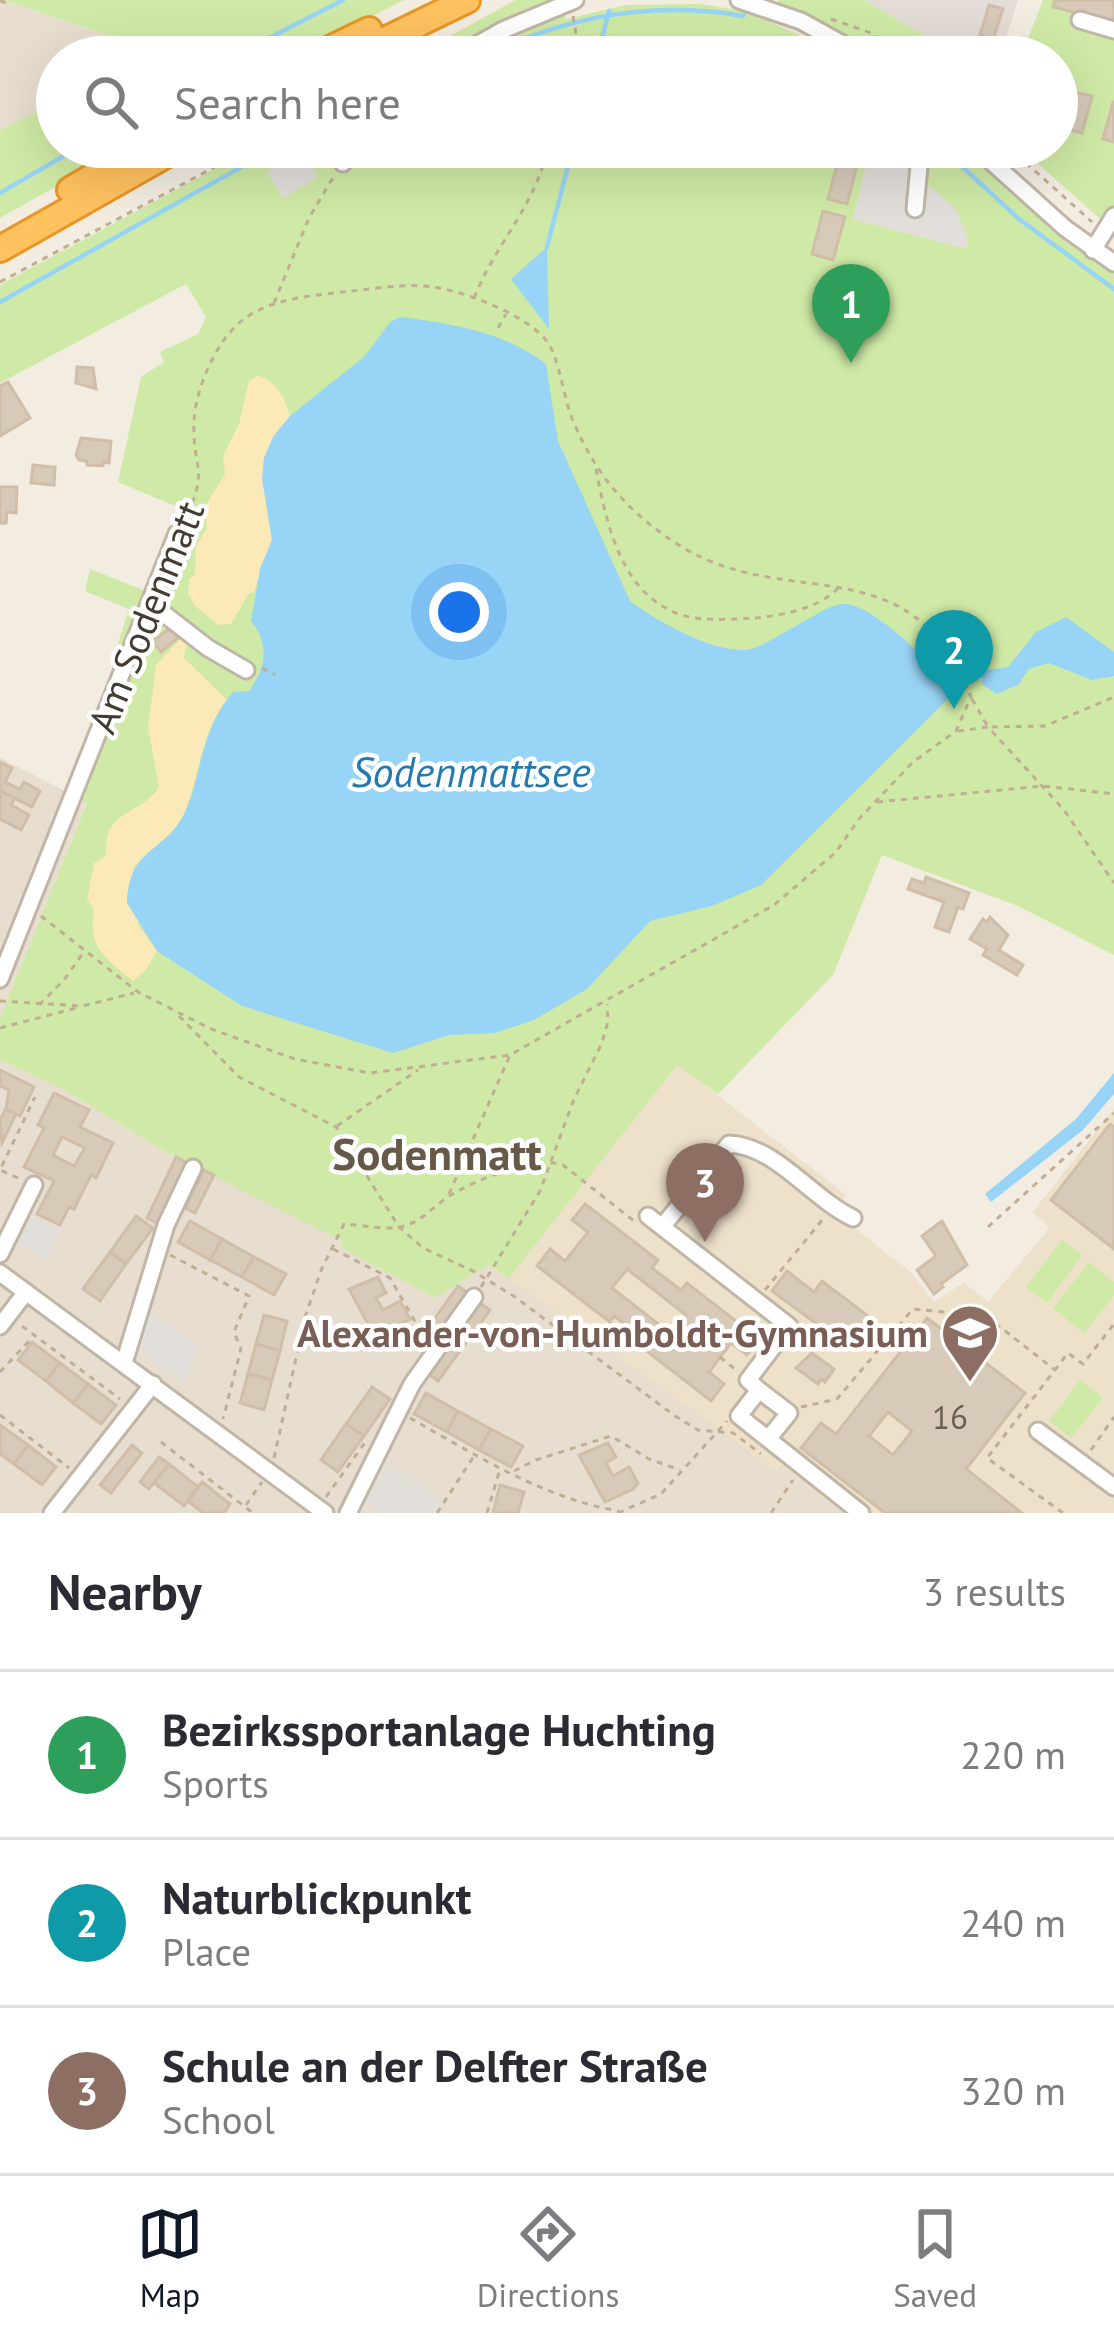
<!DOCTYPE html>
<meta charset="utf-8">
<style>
:root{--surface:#fff;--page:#f2f2f3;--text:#2b2b33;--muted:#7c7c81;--line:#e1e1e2;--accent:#111827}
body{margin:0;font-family:"PT Sans",sans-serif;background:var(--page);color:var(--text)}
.you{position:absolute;left:459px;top:612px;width:42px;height:42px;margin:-30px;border:9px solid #fff;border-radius:50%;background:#1a73e8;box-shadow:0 0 0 18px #1a73e833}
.badge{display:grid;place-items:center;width:78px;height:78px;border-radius:50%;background:var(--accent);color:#fff;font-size:39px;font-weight:700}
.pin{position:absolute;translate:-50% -99px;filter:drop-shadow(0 3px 6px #0008)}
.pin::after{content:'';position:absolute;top:63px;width:42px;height:36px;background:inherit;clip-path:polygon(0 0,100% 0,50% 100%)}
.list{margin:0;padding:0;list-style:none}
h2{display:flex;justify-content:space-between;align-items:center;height:156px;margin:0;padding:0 48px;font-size:51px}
h2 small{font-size:39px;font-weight:400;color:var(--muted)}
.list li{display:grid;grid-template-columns:78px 1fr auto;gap:36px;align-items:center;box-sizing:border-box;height:168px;padding:0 48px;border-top:3px solid var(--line)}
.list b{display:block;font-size:45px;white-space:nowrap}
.list p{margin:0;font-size:39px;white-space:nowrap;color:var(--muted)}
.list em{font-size:39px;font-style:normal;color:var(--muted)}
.icon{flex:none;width:66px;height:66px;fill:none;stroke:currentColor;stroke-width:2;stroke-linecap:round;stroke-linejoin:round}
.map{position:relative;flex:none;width:1114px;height:1513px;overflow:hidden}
.search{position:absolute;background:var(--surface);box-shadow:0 12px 48px #0002;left:36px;right:36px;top:36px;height:132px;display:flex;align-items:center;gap:30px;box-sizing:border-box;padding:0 42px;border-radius:66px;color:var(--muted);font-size:45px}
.sheet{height:660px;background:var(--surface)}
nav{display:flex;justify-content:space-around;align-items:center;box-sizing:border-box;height:168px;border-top:3px solid var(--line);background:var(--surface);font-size:33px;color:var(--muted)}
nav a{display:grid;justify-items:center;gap:6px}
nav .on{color:var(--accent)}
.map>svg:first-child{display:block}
</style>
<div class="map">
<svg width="1114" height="1513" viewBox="0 0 1114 1513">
<rect width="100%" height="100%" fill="#f2ece1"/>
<g fill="#e7decf">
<polygon points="0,0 4,0 152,50 139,57 57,57 57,102 0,130"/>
<polygon points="0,758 87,802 0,1018"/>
<polygon points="0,1060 65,1090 166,1152 344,1241 340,1246 435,1298 488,1265 509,1278 677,1064 846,1195 834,1212 910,1272 934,1302 964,1283 988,1302 1050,1228 1033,1212 1114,1109 1114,1513 0,1513"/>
</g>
<polygon fill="#e4ddd7" points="864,0 1018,0 1000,57 928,57 916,51 924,35"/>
<polygon fill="#ede1ca" points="677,1064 846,1195 834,1212 910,1272 934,1302 964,1283 988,1302 1050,1228 1033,1212 1111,1114 1114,1117 1114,1513 843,1513 782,1466 776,1470 509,1278"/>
<g fill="#cfeaa6">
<polygon points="4,0 404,0 292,57 139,57 150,49"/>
<polygon points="516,0 561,0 566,19 626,5 700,4 745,11 849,57 411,57"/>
<polygon points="778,0 864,0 924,35 916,51 928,57 878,57 821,22 780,5"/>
<polygon points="1043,0 1114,0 1114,231 1019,147 1057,147 1057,57 1021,57"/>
<polygon points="57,102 57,147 126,147 0,218 0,130"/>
<polygon points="255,147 961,147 1070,244 1114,274 1114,955 1018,906 882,855 833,975 718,1094 677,1065 509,1278 488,1265 435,1298 340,1247 343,1241 166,1152 65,1090 0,1060 0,1018 87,803 68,792 120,660 115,653 129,609 85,591 90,569 148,592 185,510 118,482 141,377 164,362 160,352 198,334 206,317 186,284 0,383 0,285"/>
<polygon points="1062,1240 1082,1255 1047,1303 1026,1287"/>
<polygon points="1089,1262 1114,1282 1114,1295 1084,1333 1053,1308"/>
<polygon points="1080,1380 1103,1398 1071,1438 1049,1421"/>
</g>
<g fill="#fbe9b8">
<path d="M258 375C279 384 283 396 290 416 241 476 276 477 272 536 270 554 259 574 254 592L249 593 231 624 219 625 196 607 188 593 189 579 195 574 196 546 207 528 205 506 225 474 223 456 239 424 249 381Z"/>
<path d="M186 633 195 640 187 645 183 657 227 700C201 732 200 773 186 810 177 833 150 850 133 868L138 925 157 951 146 970 133 981C104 957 88 949 94 909L87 900 94 863 105 857C107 847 105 836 111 827 123 810 148 806 159 787L148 727 156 665Z"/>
</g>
<g fill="#e2dfdb">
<polygon points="301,150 318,177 283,198 267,171"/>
<polygon points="867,160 910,169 956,209 968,239 966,249 853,219"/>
<polygon points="27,1213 61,1230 47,1259 13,1242"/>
<polygon points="138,1305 198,1344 184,1385 129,1341"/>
<polygon points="383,1460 442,1500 435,1510 438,1513 383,1513 364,1500"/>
</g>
<g fill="#98d4f5">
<polygon points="547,247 549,329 511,279"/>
<path d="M400 317C450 323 505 332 546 364L558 441 630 601C655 620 717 656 750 649 763 646 779 635 792 628 807 621 826 606 842 604 868 600 949 673 949 698L761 885 712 906 650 921 587 989 534 1020 495 1033 449 1035 393 1053 242 1006 157 951 127 903C129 845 167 853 185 812 204 769 199 733 233 692L249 691C266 668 270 644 251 621L260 569 272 540 262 479 264 458 273 437 290 416 365 356 391 321Z"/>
<polygon points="1066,617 1114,652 1114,676 1092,680 1049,663 1029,669 1018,685 996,694 982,684 982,671 1008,667 1036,632"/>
<polygon points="1114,1073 1114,1094 1083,1130 991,1202 985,1194 1076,1119"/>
</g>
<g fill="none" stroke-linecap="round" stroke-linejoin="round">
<g stroke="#98d4f5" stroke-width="4.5">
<polyline points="232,57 343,0"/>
<path d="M482 57C564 17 651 0 743 16L747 6"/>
<polyline points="597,57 609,11"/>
<polyline points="956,147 953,152 956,161 1019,219 1114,289"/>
<polyline points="0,193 79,147"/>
<polyline points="547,247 573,147"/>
<polyline points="0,302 277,147"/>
</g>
</g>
<g fill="#d7cab9" stroke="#d0bea9" stroke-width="3" fill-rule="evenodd">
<polygon points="1055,0 1114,0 1114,23 1053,7"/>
<polygon points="989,5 1003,9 993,40 980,35"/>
<polygon points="980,35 1000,41 995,57 973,56"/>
<polygon points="1067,90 1092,96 1082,133 1058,127"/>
<polygon points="1113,102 1114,102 1114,142 1103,139"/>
<polygon points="839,157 858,162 847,204 828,199"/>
<polygon points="823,211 845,217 833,260 812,254"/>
<polygon points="77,367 93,368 96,389 76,383"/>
<polygon points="8,382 30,418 0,436 0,386"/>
<polygon points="81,438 111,441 109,463 103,462 103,466 87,465 87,461 79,460 76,455"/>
<polygon points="33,465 55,467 54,485 31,483"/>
<polygon points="0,487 17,487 16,513 7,512 6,523 0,523"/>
<polygon points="172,626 180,636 161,652 153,641"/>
<polygon points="0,762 12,768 5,782 20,789 24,782 40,791 32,807 0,791"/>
<polygon points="0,791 15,798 11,805 29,815 21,830 0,819"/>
<polygon points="926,877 969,893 963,909 958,907 949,932 935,927 944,902 908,889 912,879 924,883"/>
<polygon points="990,917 1008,935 999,950 1023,965 1017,975 983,955 987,949 970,939 983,919 987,922"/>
<polygon points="0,1070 34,1087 20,1116 6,1109 9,1090 0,1086"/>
<path d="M54 1093 89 1110 80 1127 113 1143 96 1178 91 1175 74 1209 69 1207 60 1225 37 1214 54 1181 24 1167 44 1128 38 1125ZM62 1137 85 1148 74 1166 53 1155Z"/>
<polygon points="6,1109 16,1114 2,1143 0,1120"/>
<polygon points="1110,1124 1114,1127 1114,1249 1051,1200"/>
<polygon points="176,1157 187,1163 157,1223 147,1218"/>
<polygon points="204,1170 214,1175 195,1213 185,1208"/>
<path d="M585 1204 658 1260 652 1268 681 1290 687 1283 759 1339 747 1355 731 1343 709 1372 724 1384 711 1401 639 1345 644 1339 614 1316 610 1322 537 1266 550 1249 565 1261 588 1232 572 1220ZM627 1269 686 1315 671 1334 612 1288Z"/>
<polygon points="136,1216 153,1228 126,1264 110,1252"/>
<polygon points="190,1221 222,1239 210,1260 178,1242"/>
<polygon points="942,1221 967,1265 941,1284 943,1287 934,1294 917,1270 936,1256 922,1236"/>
<polygon points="222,1239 254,1257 242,1277 210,1260"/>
<polygon points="110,1252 126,1264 100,1301 83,1289"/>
<polygon points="254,1257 286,1274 274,1295 242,1277"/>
<polygon points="787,1271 814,1292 822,1281 868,1316 850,1339 846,1336 841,1342 772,1291"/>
<polygon points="378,1277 386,1293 376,1298 383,1310 400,1301 410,1319 375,1337 349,1289"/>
<polygon points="458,1286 468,1293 434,1339 425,1332"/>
<polygon points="480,1303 490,1310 438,1381 429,1374"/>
<polygon points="264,1315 287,1321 280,1351 256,1344"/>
<path d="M927 1318 1025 1393 966 1469 1022 1513H885L801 1448 821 1423 836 1434ZM888 1412 912 1431 893 1455 869 1436Z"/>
<polygon points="32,1342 60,1363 46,1381 18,1360"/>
<polygon points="256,1344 280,1351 272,1380 248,1374"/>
<polygon points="812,1353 834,1369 825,1382 821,1379 818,1384 796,1368"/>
<polygon points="60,1363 88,1384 73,1403 46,1381"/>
<polygon points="248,1374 272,1380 264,1410 240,1403"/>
<polygon points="88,1384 116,1405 101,1424 73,1403"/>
<polygon points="372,1387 390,1399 364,1436 346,1424"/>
<polygon points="426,1393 458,1411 447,1432 414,1414"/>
<polygon points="458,1411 491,1429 479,1450 447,1432"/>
<polygon points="346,1424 364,1436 338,1472 321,1460"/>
<polygon points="0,1425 28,1445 14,1464 0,1454"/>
<polygon points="491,1429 523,1446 511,1467 479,1450"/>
<polygon points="608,1443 616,1457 606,1463 613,1476 629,1467 638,1483 633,1489 605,1502 579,1455"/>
<polygon points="28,1445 56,1467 42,1485 14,1464"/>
<polygon points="132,1445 142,1453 111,1493 100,1485"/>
<polygon points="159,1457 169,1464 149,1489 140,1482"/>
<polygon points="169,1464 198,1487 184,1506 154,1483"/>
<polygon points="202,1482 230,1504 224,1513 203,1513 188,1501"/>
<polygon points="500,1485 524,1492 518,1513 493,1513"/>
</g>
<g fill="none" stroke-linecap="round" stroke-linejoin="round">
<g stroke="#c1b6a6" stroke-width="21">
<g id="minor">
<polyline points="739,0 801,21 866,57"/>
<polyline points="1080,20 1114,30"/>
<polyline points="455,57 503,30 575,0"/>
<polyline points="975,147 1065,228 1114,263"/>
<polyline points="343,163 357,147"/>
<polyline points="915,209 919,166 928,147"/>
<polyline points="1093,250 1114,216"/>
<polyline points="150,603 208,648 246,670"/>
<polyline points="0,979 177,534"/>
<polyline points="648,1216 789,1326 748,1380 759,1390"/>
<path d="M662 1227 729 1144C776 1146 811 1198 853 1218"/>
<polyline points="0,1254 34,1185"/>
<polyline points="0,1273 325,1513"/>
<polyline points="0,1326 26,1292"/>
<polyline points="124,1363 166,1225 193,1168"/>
<polyline points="1038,1431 1114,1487"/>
<polyline points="768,1439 789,1413 759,1390 739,1416 861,1513"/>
<polyline points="52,1513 153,1384"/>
<polyline points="348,1513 412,1384 474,1297"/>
</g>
</g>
<g stroke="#e89626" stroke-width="30">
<g id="highway">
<polyline points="313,57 369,30"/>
<polyline points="350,57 467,0"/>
<polyline points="70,190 143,147"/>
<polyline points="0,249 180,147"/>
</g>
</g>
<g stroke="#c1ae94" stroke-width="3" stroke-dasharray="6 6" stroke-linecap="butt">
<polyline points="0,1 8,3"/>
<polyline points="831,19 871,33 904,57"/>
<polyline points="570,57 576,34 573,16"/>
<polyline points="1008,147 1092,222"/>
<polyline points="0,282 252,147"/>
<path d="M474 298C497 241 535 207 548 147"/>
<polyline points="274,303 309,218 334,176"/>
<polyline points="498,328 506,314"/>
<path d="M596 469C607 526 622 601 689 617 709 621 734 619 754 618 782 616 820 608 839 587"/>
<polyline points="262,668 275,675"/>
<polyline points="972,699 988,727 1045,726 1114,697"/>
<polyline points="958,731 988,727 1064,810 1114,883"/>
<polyline points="877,802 1043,786 1114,794"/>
<path d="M41 916 138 992 211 1029 295 1059 370 1073 510 1055 774 905 836 852 859 819 913 762 956 731 971 697C910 542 791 613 682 547 629 514 595 475 572 418 563 395 561 369 551 348 537 317 456 287 423 286 399 284 374 289 351 291 311 296 260 298 232 330 212 352 195 392 194 422 192 468 210 469 185 519"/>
<polyline points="0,1001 83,1006 134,993"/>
<polyline points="39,1005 64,980 83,953"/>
<polyline points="179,1016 239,1077 336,1127 399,1227 423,1248 473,1271 515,1297 675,1416 698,1430 733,1433 761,1454"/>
<polyline points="0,1028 80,1007"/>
<polyline points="337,1126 418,1070"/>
<polyline points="18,1178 0,1170 35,1097"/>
<polyline points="449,1194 510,1055"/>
<polyline points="988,1227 1114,1113"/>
<polyline points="333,1249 390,1278 420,1330 428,1337"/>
<polyline points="170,1255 249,1296 234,1332 241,1349 223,1419"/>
<polyline points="481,1287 540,1191 574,1099 602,1043 608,1021 607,1004"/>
<polyline points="765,1290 823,1219"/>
<polyline points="22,1326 120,1399"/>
<polyline points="720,1357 737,1371"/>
<polyline points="0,1372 31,1339"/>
<polyline points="801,1407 837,1399 913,1309 986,1316 1055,1370"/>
<polyline points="0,1415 69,1468"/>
<path d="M410 1418C474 1454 545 1499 619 1511"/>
<polyline points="161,1442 253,1513"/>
<polyline points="1091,1450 1114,1417"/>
<path d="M274 1458 305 1317 322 1268 344 1224C361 1225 383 1230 400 1227 421 1223 432 1207 448 1197 471 1181 537 1155 563 1165L634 1221"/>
<polyline points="514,1471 536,1460 611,1436 649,1459 680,1470"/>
<polyline points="326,1497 366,1441"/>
<polyline points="246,1505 262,1482"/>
<polyline points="437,1513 474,1456"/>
<polyline points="487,1513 500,1469"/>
<polyline points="618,1513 661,1494 727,1421"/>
<polyline points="771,1513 793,1480"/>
<polyline points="1063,1513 987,1458 1068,1353 1083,1364 1114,1324"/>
</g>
<use href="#minor" stroke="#fff" stroke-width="15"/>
<use href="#highway" stroke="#ffc25f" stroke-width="24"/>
</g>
<defs>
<g id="school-pin" transform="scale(3)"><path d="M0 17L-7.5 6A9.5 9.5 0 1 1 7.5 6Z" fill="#8d6e63" stroke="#fff"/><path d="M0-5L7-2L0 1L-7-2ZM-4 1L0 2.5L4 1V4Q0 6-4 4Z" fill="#fff"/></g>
</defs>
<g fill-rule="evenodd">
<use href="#school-pin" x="970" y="1333"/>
</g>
<g text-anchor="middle" stroke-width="9" stroke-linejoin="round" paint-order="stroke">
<g font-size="33" fill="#696054">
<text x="950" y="1429">16</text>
</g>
<g font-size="39" fill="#443c32" stroke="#fff">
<text transform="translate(146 617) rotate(-68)" y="14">Am Sodenmatt</text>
</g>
<g font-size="39" font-weight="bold" fill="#785e54" stroke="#fff" text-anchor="end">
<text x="928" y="1347">Alexander-von-Humboldt-Gymnasium</text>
</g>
<g font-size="42" font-style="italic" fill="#247aae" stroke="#fff">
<text x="471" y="787">Sodenmattsee</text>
</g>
<g font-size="45" font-weight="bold" fill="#675948" stroke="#fff">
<text x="437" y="1170">Sodenmatt</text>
</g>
</g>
</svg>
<div class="you"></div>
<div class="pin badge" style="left:851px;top:363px;background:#2e9e5b">1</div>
<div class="pin badge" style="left:954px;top:709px;background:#0f9aa8">2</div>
<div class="pin badge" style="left:705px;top:1242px;background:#8d6e63">3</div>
<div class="search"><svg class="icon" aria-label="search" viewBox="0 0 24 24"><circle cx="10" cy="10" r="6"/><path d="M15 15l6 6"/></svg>Search here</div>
</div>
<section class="sheet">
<h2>Nearby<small>3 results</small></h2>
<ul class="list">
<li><span class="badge" style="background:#2e9e5b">1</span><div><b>Bezirkssportanlage Huchting</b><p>Sports</p></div><em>220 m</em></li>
<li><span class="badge" style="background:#0f9aa8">2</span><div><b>Naturblickpunkt</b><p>Place</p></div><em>240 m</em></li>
<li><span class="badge" style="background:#8d6e63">3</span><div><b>Schule an der Delfter Straße</b><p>School</p></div><em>320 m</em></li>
</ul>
</section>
<nav>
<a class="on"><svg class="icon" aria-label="map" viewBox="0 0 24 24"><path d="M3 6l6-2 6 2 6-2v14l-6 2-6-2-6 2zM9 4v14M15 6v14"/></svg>Map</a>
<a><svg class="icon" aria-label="directions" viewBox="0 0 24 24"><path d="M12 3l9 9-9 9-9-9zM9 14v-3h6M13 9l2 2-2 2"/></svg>Directions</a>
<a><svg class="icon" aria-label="saved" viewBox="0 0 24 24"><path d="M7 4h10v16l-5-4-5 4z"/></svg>Saved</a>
</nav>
